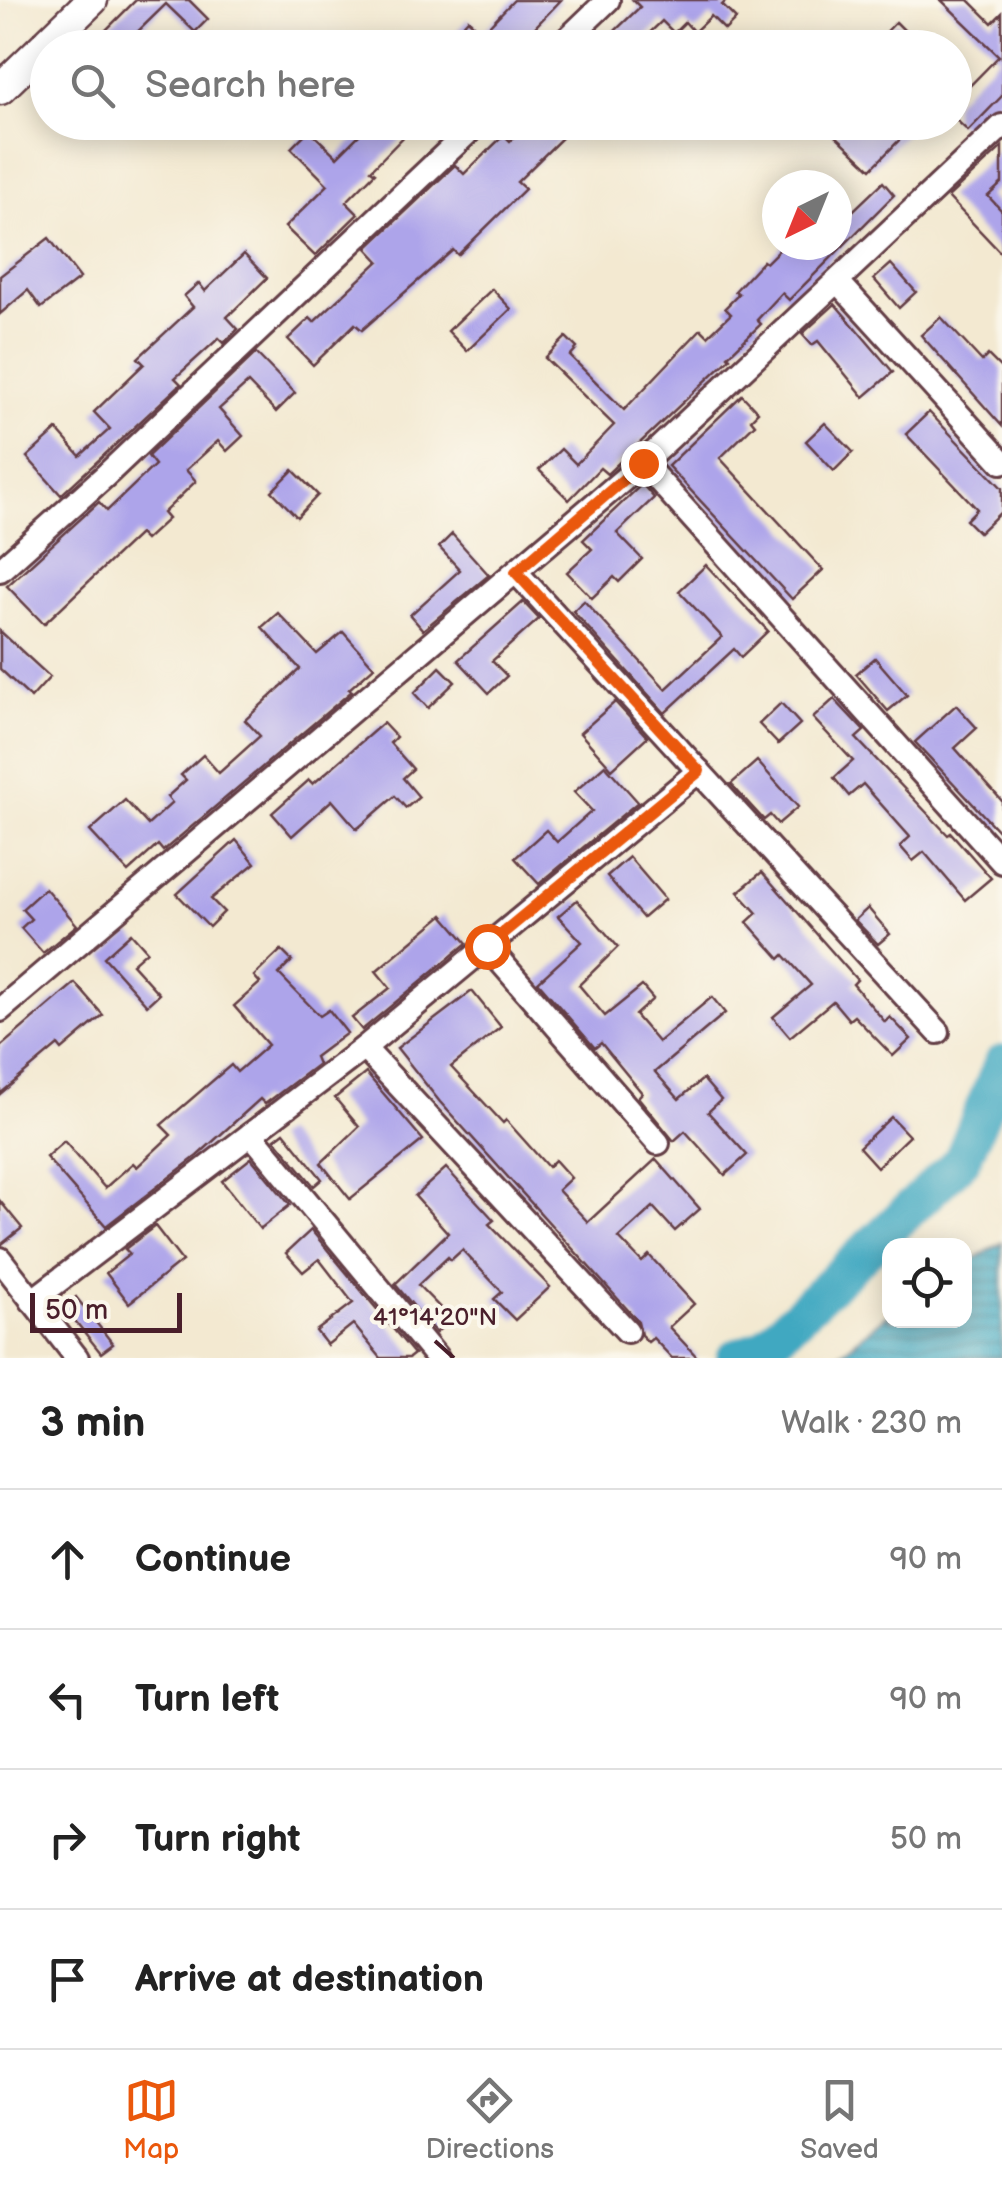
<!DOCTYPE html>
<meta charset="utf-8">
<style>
:root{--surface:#fff;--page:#f2f2f2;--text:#222;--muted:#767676;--line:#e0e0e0;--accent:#ea580c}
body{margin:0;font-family:"Balsamiq Sans",sans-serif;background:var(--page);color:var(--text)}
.controls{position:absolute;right:30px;bottom:30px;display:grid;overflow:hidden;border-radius:20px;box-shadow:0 5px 25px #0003}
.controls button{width:90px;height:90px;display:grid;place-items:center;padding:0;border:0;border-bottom:2px solid var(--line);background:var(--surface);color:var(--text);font:50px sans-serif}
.compass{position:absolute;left:762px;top:170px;width:90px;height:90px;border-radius:50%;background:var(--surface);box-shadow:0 5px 25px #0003;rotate:223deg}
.scale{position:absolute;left:30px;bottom:25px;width:152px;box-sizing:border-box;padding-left:10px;border:5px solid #4a1f2b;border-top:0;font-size:28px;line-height:35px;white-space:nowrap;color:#4a1f2b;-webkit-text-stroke:8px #fbf7ec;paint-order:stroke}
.stop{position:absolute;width:30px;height:30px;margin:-22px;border:8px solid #ea580c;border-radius:50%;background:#fff}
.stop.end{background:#ea580c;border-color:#fff;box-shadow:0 2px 10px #0008}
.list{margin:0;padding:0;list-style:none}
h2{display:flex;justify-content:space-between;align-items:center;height:130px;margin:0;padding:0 40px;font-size:42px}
h2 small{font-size:32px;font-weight:400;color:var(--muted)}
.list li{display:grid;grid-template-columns:65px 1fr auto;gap:30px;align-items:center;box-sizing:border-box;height:140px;padding:0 40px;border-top:2px solid var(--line)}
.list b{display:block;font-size:38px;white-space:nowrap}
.list em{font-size:32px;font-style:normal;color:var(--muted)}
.icon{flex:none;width:55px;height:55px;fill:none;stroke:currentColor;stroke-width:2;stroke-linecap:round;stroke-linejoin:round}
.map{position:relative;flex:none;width:1002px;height:1358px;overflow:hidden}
.search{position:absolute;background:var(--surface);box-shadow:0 5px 25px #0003;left:30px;right:30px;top:30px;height:110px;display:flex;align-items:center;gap:25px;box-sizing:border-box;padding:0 35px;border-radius:55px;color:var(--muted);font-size:38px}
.sheet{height:690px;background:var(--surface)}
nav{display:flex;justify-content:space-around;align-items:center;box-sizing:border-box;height:140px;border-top:2px solid var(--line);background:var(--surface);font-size:28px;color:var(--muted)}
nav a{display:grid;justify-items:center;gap:5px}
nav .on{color:var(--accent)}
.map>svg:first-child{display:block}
</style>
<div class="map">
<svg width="1002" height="1358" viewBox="0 0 1002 1358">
<defs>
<pattern id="water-rules" width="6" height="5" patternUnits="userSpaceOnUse" patternTransform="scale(2.5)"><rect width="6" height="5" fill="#41a8c1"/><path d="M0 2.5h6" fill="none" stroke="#38889d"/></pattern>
</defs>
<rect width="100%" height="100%" fill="#fbf7ec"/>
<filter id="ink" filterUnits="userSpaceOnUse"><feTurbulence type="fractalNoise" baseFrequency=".01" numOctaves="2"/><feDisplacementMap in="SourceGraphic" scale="20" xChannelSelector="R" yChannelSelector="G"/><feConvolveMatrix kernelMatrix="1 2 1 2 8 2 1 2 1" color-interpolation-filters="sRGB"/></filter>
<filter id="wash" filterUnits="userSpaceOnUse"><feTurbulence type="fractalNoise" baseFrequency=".0048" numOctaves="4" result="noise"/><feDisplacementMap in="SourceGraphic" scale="40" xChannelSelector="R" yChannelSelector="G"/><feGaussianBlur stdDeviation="2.25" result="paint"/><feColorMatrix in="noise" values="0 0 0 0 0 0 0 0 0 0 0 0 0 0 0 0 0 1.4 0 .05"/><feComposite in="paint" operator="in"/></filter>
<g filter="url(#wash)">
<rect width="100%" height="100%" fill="#f3e9d1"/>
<polygon fill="url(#water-rules)" stroke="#466476" stroke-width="2.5" points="1002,1243 1002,1358 835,1358 889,1313 890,1320 964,1320 965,1264"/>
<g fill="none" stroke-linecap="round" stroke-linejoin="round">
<polyline stroke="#41a8c1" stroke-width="38" points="735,1358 764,1347 962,1160 1002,1064"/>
</g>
<g id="blocks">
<g fill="#ada4ea">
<polygon points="136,0 189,0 208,19 195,32 166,4 121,48 105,31"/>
<polygon points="514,0 561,0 515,48 441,48 468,19 482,33"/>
<polygon points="633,0 727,0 722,5 736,19 725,30 711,16 694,32 685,22 674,33 662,21 634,48 597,48 640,7"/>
<polygon points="941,0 969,0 992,23 1002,13 1002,96 968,131 954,118 954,102 999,56"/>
<polygon points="896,22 922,48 871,48"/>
<polygon points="372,122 418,122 371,170 375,173 346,202 358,214 315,256 285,227 328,185 291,148 309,130 337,157"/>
<polygon points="528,122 559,122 568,132 517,182 525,189 458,255 453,250 362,330 355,324 313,365 288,339 310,318 314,322 379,261 367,248 455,165 464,174 504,135 510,141"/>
<polygon points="847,122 899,122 908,131 871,169 835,135"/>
<polygon points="1002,147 1002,183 988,196 1002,211 1002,254 948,197"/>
<polygon points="883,182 894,195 789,300 782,293 757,320 761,324 728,356 730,358 607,474 600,468 569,500 539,470 561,449 576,464 614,425 545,358 566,337 577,348 570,356 624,410 701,329 708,336 731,314 725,308 739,294 735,291 763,261 766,263 784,245 837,245 837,226"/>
<polygon points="49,238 80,278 41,308 28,290 0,314 0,276"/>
<polygon points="244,254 267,278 227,317 238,329 224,343 219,338 175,378 181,384 61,495 27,457 57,430 80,456 110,429 94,412 144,364 138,358 193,307 184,296 199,283 205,291"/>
<polygon points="891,264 916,292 899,308 874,279"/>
<polygon points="492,289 511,309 467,351 448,331"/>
<polygon points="835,304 893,372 864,397 818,341 812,345 802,334"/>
<polygon points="941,317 982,361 988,355 1002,369 1002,426 921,335"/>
<polygon points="256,353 295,393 276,412 248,383 219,409 243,436 227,451 218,441 186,470 196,481 163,513 168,519 145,540 139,534 44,624 7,586 99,502 107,511 155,465 148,456"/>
<polygon points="742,395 758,412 751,419 755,424 720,458 823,570 792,599 668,466"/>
<polygon points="929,412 1002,488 1002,511 979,533 966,520 977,509 906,434"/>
<polygon points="825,423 853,452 834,471 806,441"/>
<polygon points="293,470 318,495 297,517 272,491"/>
<polygon points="642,484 654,498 617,533 642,559 619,582 614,577 592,598 567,572 592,549 583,540"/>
<polygon points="452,534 489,575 423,630 410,615 460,570 439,547"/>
<polygon points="706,565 768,631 741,657 734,649 665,713 573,611 584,601 666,689 722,637 679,591"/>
<polygon points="523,602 539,619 492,661 507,676 489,693 458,660"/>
<polygon points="278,613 317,654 343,632 374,667 349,689 352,691 163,851 158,845 128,872 90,831 125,800 148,825 172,803 167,797 186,780 181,775 203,755 219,773 260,736 245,720 300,669 262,627"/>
<polygon points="0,631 50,677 31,698 0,669"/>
<polygon points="875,658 907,695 888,711 856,674"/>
<polygon points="440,667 455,682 428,708 414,693"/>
<polygon points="834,699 864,731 856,738 948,835 951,833 991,878 965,900 924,852 913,861 900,846 910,837 863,784 849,796 834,778 853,761 813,718"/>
<polygon points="615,702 647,737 612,769 580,733"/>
<polygon points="781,703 800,724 778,744 759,724"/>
<polygon points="956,705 977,728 955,748 1002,801 1002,835 915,742"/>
<polygon points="383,723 396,737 390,743 413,769 403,778 419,797 406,808 395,796 357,829 332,800 292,836 272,813 309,780 313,784"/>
<polygon points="757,761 798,807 778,824 770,815 764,820 731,784"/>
<polygon points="605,765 638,802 539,884 515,858 546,830 557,842 592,811 574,792"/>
<polygon points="236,840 255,863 211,899 224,912 209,927 177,894"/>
<polygon points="629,857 665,899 643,918 607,876"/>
<polygon points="762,872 857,980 853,984 885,1022 890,1017 911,1039 893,1056 854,1016 849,1020 833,1001 790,1037 773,1017 811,985 784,955 780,959 747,922 757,913 738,892"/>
<polygon points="45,888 77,925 43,953 21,928 31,919 22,909"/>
<polygon points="577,900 618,947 579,985 605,1016 642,986 653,999 635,1015 658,1042 712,997 725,1013 655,1072 679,1099 703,1079 721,1100 708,1112 747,1155 725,1175 685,1131 674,1141 638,1097 642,1093 601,1043 595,1048 538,982 582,942 558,916"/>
<polygon points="868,908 890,934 878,944 855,920"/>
<polygon points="443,915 467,943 362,1030 352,1018 390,988 376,971"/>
<polygon points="131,933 147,951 132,964 159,994 147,1005 104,957"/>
<polygon points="281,950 292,961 279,974 320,1016 329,1010 347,1033 315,1057 318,1064 265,1104 260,1099 197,1156 106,1226 46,1157 64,1141 105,1188 133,1163 137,1167 171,1135 161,1125 231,1065 237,1072 268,1045 234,1006 260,983 254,976"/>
<polygon points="75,983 103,1015 62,1050 58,1045 0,1094 0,1047"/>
<polygon points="472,991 501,1027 451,1067 503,1123 506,1120 548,1167 555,1160 571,1178 558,1190 588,1222 656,1159 700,1209 675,1231 653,1207 619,1238 642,1262 649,1255 694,1304 669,1327 698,1358 672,1358 653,1338 648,1342 641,1335 638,1321 440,1102 397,1048"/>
<polygon points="366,1073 423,1140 350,1199 321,1163 359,1127 335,1098"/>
<polygon points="891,1117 909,1136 877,1167 859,1147"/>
<polygon points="284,1132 322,1179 314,1186 275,1139"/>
<polygon points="251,1158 290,1205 260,1229 222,1181"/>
<polygon points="446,1168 494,1220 489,1224 550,1287 515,1320 494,1299 502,1292 462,1250 451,1260 448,1257 418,1285 451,1319 436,1333 395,1284 448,1233 415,1196"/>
<polygon points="0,1201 22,1228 2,1244 0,1244"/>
<polygon points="155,1226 182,1261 129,1303 106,1273 130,1254 125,1249"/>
<polygon points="311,1230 414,1354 409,1358 381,1358 353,1324 327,1345 316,1331 353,1303 319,1259 303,1272 286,1253"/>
<polygon points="76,1297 113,1344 101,1353 64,1307"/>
</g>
</g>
</g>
<g filter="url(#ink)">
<use href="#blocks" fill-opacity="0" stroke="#633d44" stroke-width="2.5"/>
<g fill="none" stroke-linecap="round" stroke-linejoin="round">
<g stroke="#633d44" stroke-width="28">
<g id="street">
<polyline points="558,48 608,0"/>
<polyline points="838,282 1002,462"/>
<polyline points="643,463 1002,862"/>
<polyline points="0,570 105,476 479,122"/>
<polyline points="516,572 938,1032"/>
<polyline points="487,946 658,1143"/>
<polyline points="0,1010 643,463 1002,126"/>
<polyline points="364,1048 627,1331"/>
<polyline points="251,1134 437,1358"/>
<polyline points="0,1259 77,1358"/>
<polyline points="32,1301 364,1048 699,771"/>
</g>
</g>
<g stroke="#633d44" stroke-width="35">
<polyline id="secondary" points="0,89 92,0"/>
</g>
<use href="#street" stroke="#fff" stroke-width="22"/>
<use href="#secondary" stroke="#fff" stroke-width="30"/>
</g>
</g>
<g fill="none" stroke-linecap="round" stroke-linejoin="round" filter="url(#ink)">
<polyline stroke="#ea580c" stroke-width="12" points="487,946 699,771 516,572 643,463"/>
</g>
<path fill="none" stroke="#4a1f2b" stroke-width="4" d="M435 1341 454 1358"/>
<g font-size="25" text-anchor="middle" fill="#4a1f2b" stroke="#fbf7ec" stroke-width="8" stroke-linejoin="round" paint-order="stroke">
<text x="435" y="1325">41°14'20"N</text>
</g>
</svg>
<div class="controls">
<button><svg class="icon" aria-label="locate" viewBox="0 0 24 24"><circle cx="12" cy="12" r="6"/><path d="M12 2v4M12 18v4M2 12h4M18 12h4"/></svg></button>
</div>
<svg class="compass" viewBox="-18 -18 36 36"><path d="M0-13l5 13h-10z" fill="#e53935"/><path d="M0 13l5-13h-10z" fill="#767676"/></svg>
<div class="scale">50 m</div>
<div class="stop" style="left:487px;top:946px"></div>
<div class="stop end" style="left:643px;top:463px"></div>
<div class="search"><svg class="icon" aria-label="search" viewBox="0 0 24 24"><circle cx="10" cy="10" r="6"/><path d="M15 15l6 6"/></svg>Search here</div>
</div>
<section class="sheet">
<h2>3 min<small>Walk · 230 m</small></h2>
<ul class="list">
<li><svg class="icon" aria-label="ahead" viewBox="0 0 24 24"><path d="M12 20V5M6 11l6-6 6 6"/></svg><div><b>Continue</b></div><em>90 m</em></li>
<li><svg class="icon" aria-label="left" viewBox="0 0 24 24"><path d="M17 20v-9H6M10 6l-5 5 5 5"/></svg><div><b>Turn left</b></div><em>90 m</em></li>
<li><svg class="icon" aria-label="right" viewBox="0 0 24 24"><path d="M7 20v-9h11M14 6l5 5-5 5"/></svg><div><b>Turn right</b></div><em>50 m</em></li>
<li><svg class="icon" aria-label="arrive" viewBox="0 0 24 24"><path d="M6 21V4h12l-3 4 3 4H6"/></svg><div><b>Arrive at destination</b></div></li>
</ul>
</section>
<nav>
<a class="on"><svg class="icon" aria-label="map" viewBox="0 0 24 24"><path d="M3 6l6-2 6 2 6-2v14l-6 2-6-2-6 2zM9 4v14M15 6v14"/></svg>Map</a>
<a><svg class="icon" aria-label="directions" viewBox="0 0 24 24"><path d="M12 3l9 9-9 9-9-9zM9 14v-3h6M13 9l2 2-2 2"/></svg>Directions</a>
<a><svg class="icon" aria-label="saved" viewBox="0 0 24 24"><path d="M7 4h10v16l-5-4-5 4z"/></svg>Saved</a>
</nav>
